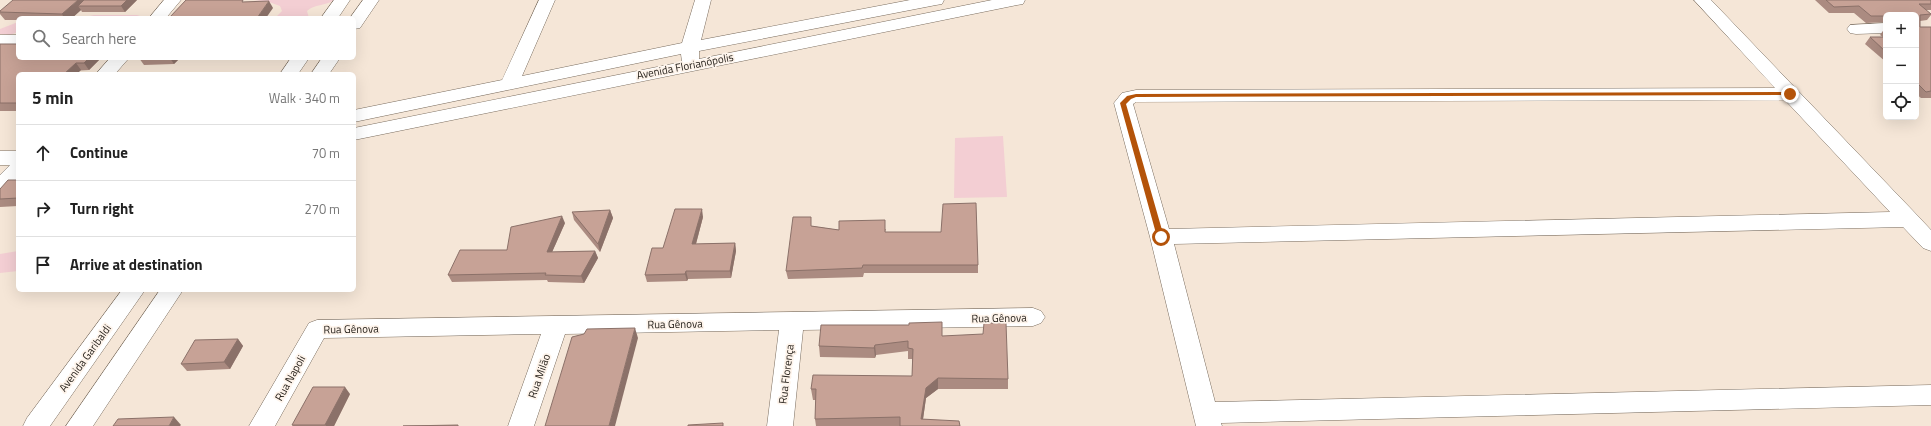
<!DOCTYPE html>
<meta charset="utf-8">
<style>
:root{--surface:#fff;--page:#f2f2f2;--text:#222;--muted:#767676;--line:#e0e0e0}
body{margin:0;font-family:"Titillium Web",sans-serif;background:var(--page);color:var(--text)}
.controls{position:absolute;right:12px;top:12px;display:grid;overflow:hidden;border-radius:6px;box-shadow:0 4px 16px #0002}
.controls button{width:36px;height:36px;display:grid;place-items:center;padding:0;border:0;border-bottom:1px solid var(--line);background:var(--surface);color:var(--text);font:20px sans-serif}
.stop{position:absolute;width:12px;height:12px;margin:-9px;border:3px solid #b45309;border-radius:50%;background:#fff}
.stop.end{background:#b45309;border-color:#fff;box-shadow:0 1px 4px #0008}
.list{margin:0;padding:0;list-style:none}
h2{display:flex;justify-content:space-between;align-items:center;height:52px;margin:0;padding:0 16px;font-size:17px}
h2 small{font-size:13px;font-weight:400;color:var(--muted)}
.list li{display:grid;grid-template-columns:26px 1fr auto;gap:12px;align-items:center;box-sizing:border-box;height:56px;padding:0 16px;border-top:1px solid var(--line)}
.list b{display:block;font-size:15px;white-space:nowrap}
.list em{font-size:13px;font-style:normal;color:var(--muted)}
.icon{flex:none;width:22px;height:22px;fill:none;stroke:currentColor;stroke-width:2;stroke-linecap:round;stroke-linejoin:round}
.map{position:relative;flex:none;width:1931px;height:426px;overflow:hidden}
.search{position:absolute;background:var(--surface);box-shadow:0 4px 16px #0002;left:16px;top:16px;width:340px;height:44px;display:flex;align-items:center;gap:10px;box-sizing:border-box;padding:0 14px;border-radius:6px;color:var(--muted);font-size:15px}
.panel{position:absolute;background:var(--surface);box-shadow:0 4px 16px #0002;left:16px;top:72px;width:340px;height:220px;border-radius:6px}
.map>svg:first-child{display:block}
</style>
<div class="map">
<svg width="1931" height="426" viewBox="0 0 1931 426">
<rect width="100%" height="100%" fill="#f5e6d7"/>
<g fill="#f3ced3">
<path d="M254 0H334C326 6 314 4 307 11L309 18H275L282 11 280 6 269 2Z"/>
<polygon points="94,15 137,15 140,16 138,18 81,18"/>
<polygon points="18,22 18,32 10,35 0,34 0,29"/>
<polygon points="1003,136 1007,197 954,198 955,138"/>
<polygon points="18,251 18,271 0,273 0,254"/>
</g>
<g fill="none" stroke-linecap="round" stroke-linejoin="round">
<g stroke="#796c5e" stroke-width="1">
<g id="minor">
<polygon points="164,0 181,0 166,18 149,18"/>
<polygon points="334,0 350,0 338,18 321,18"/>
<polygon points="363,0 379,0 360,28 354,29 354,18 350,18"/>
<polygon points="539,0 555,0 522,76 682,43 695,0 711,0 701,40 910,0 944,0 942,4 936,5 699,51 699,59 992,0 1025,0 1023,4 1017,5 354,140 354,128 682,62 681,54 354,122 354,110 502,80"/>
<path d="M1694 0H1711L1916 214 1931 230V251L1923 248 1903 227 1174 244 1215 402 1931 385V405L1221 423 1222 426H1196L1150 237 1114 103 1122 93 1136 90 1775 88ZM1785 100 1890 212 1169 229 1133 104 1136 102Z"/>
<polygon points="1886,23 1886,33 1856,34 1850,33 1847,29 1850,25"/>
<rect x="0" y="35" width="18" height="10"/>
<polygon points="110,58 129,58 115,74 96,74"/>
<polygon points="291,58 309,58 298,74 280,74"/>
<polygon points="322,58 340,58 329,74 311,74"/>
<polygon points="0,151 18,151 18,180 7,192 0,194 0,175 10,165 0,165"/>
<polygon points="122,290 145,290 50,426 23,426 27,418"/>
<polygon points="160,290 183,290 93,426 66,426"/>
<polygon points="1033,308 1041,311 1045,317 1041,323 1033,326 803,330 793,426 767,426 779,330 565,334 534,426 508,426 541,334 324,338 275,426 249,426 309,323 317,320"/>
</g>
</g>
<use href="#minor" fill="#fff" fill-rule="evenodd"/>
</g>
<g fill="#ab8b81">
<polygon points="137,0 125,12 82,12 81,10 72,18 18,18 18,20 5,20 0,14 0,11"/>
<polygon points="1815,0 1931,0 1931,10 1926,10 1931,14 1931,15 1927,20 1920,21 1920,27 1931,27 1931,98 1921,98 1916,94 1916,15 1886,15 1886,22 1866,23 1854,13 1829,13"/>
<polygon points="1885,28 1886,28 1886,62 1865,44 1870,37 1883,37 1880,35"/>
<polygon points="0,44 18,58 101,58 89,70 18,74 18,111 0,111"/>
<polygon points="139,58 180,58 174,64 144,65"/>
<polygon points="18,180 18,206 0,207 0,189"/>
<polygon points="610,210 613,218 600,252 574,220 572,212"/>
<polygon points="703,217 696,244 735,243 736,251 731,278 688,279 687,281 647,282 645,275"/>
<polygon points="565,223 552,252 595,251 598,258 584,283 548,282 547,280 452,282 448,275 507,250"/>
<polygon points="812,226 839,230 886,229 885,232 978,265 978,273 864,273 863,277 788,279 786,271"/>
<polygon points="942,336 1008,379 1008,389 938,389 926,398 923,419 960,426 816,426 815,419 816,400 813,400 811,389 912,376 912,359 908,359 908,351 876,355 875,358 820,357 819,346"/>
<polygon points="238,339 243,346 230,369 187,371 181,364"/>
<polygon points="350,394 334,426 293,426 292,425"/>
</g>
<g fill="#8b7169">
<polygon points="78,0 91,0 78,6 81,10 72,18 64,18 62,14"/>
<polygon points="127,0 137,0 125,12 121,6"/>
<polygon points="269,1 273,8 266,18 257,18"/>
<polygon points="89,58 101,58 89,70 84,63"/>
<polygon points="170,58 180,58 174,64"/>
<polygon points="76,63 81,70 77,74 64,74"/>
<polygon points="702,209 703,217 694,251 692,244"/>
<polygon points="610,210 613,218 600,252 598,244"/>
<polygon points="562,216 565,223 549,259 547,252"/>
<polygon points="735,243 736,251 731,278 730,271"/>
<polygon points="595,251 598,258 584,283 581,276"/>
<polygon points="686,271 688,279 687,281 685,274"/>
<polygon points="635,328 638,338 615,426 609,426"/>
<polygon points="238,339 243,346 230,369 224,362"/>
<polygon points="875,345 876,355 875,358 874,348"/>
<polygon points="938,378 938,389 926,398 922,426 921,419 926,388"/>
<polygon points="345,387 350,394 334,426 326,426 325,425"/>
<polygon points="174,417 181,425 180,426 169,426"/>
</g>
<g fill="#c7a296" stroke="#8b7169">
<polygon points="13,0 78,0 62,14 0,12 0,11"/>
<polygon points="84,0 127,0 121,6 78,6"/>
<polygon points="186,0 243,0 242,2 269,1 257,18 169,18"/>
<polygon points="1826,0 1931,0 1931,4 1919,4 1931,14 1920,15 1920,27 1931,27 1931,91 1926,92 1916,82 1916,15 1886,15 1886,16 1871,16 1859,6 1834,7"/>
<polygon points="1870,37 1886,37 1886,52"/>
<polygon points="0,44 18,44 18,58 89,58 84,63 76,63 64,74 18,74 18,103 0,103"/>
<polygon points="8,180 18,180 18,198 0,199 0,189"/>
<polygon points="976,203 978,265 863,265 862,268 786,271 793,217 811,217 811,226 839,230 839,221 885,220 885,232 941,232 943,204"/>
<polygon points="675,209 702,209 692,244 735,243 730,271 686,271 685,274 645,275 652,248 663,248"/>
<polygon points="610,210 598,244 572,212"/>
<polygon points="562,216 547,252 595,251 581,276 545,275 546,273 448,275 460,250 507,250 511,227"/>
<polygon points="942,322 942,336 983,334 984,323 1006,323 1008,379 938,378 926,388 921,419 959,421 960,426 900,426 900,417 815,419 816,389 811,389 813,375 912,376 913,349 908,348 908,341 875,345 874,348 819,346 821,325 909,325 909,323"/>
<polygon points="635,328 609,426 545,426 572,337 584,334 587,329"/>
<polygon points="238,339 224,362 181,364 195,340"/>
<polygon points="313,387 345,387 325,425 292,425"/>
<polygon points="174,417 169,426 113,426 118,419"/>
<polygon points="723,423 723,426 688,426 688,425"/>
<polygon points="458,425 458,426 403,426"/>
</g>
<polygon fill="#b45309" points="1790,92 1793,94 1792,95 1136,97 1131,99 1126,104 1164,237 1161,239 1157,237 1120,103 1127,96 1136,94"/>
<g text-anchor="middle" stroke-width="3.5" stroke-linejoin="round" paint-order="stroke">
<g font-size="11" fill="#26211b" stroke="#fef4eb">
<text transform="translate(685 66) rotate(-11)" y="4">Avenida Florianópolis</text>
<text transform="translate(999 318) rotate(-1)" y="4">Rua Gênova</text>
<text transform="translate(675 324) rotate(-1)" y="4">Rua Gênova</text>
<text transform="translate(351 329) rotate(-1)" y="4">Rua Gênova</text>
<text transform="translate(85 358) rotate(-54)" y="4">Avenida Garibaldi</text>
<text transform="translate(786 374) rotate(-83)" y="4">Rua Florença</text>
<text transform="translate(539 376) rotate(-71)" y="4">Rua Milão</text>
<text transform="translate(290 378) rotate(-61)" y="4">Rua Napoli</text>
</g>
</g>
</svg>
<div class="controls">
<button>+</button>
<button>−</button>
<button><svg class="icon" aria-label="locate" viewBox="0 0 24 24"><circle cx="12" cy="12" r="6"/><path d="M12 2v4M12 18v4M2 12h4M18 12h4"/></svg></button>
</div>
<div class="stop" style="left:1161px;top:237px"></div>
<div class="stop end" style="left:1790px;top:94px"></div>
<div class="search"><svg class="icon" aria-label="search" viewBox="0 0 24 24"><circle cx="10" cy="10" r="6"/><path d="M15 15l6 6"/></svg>Search here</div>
<section class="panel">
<h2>5 min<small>Walk · 340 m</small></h2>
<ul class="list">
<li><svg class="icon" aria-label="ahead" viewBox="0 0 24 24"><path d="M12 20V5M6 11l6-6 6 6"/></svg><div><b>Continue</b></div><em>70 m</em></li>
<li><svg class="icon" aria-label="right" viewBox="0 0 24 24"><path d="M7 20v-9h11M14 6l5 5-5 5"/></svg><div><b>Turn right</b></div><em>270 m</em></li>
<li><svg class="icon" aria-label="arrive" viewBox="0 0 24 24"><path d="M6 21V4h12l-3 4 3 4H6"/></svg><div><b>Arrive at destination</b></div></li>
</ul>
</section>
</div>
